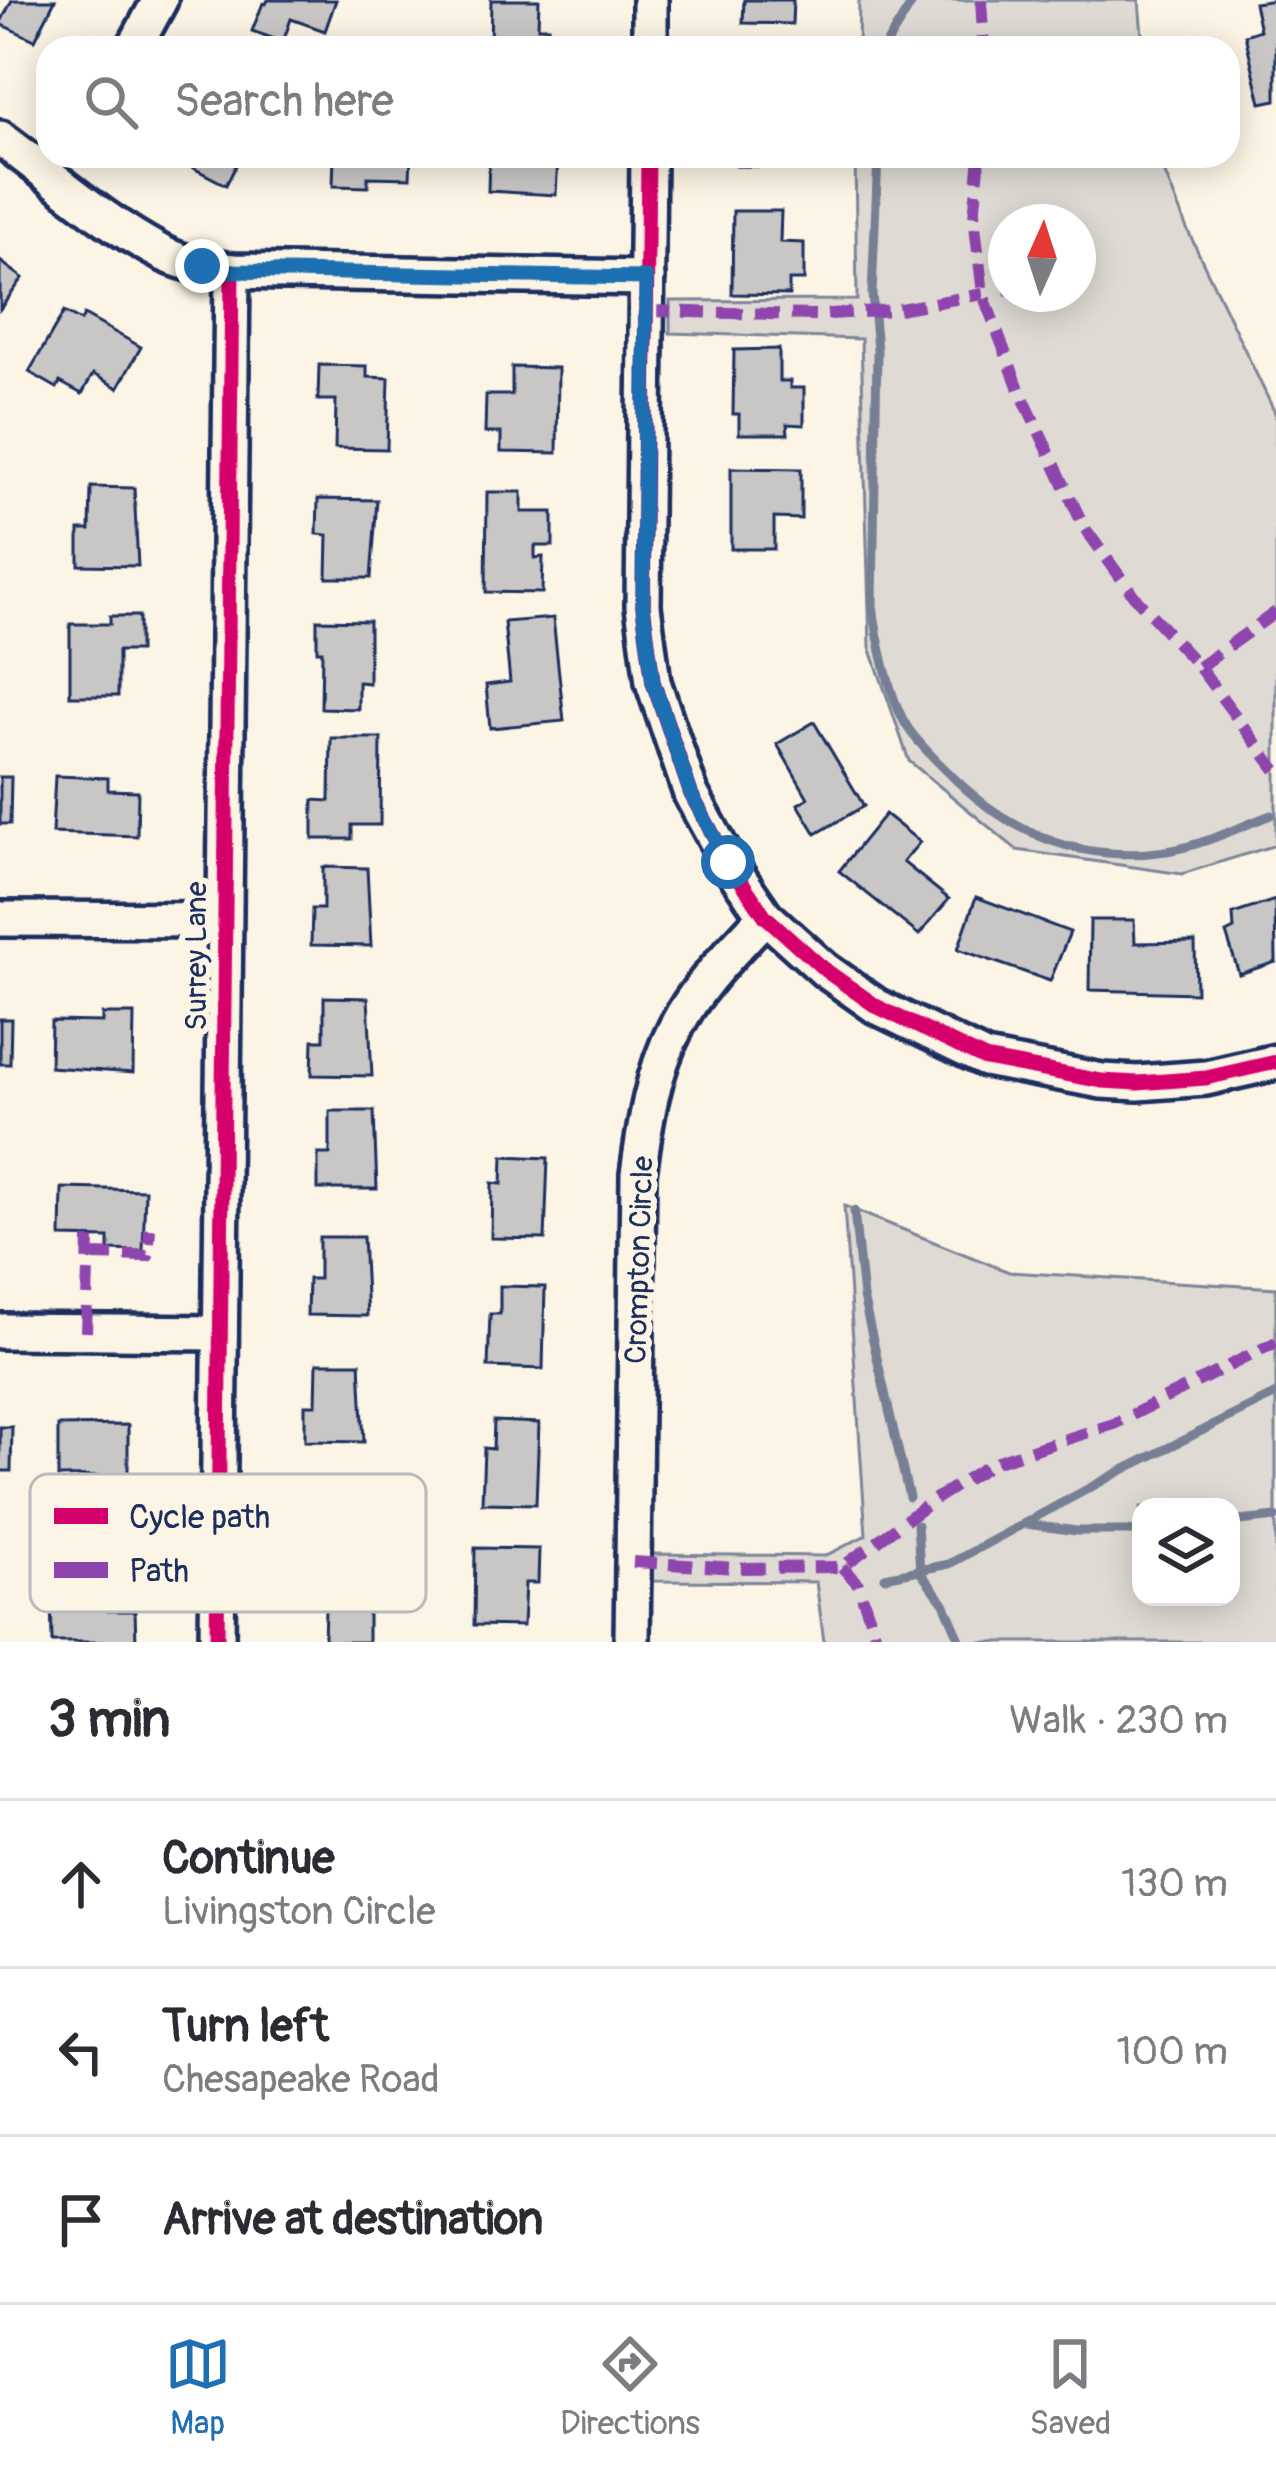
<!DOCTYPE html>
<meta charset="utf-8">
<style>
:root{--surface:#fff;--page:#f2f2f3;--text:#2b2b33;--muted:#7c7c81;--line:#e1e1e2;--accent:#1f6fb2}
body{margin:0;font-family:Pangolin,sans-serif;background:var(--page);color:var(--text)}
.controls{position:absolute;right:36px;bottom:36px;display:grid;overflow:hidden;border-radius:24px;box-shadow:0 6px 30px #0003}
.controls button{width:108px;height:108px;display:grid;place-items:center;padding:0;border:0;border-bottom:3px solid var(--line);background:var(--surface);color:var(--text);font:60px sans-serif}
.compass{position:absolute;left:988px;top:204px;width:108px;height:108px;border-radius:50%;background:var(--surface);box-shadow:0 6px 30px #0003;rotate:3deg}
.stop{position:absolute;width:36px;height:36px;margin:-27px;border:9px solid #1f6fb2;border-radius:50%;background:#fff}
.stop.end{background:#1f6fb2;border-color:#fff;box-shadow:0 3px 12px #0008}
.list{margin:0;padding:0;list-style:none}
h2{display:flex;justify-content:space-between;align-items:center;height:156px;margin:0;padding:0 48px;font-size:51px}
h2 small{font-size:39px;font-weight:400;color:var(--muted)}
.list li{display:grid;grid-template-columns:78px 1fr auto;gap:36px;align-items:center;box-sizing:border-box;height:168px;padding:0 48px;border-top:3px solid var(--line)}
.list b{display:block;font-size:45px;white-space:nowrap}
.list p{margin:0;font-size:39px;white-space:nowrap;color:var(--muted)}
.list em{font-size:39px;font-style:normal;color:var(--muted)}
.icon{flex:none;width:66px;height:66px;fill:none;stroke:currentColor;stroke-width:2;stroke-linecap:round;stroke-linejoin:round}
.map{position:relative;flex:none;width:1276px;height:1642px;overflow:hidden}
.search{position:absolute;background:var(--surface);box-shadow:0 6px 30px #0003;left:36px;right:36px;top:36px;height:132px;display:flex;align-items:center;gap:30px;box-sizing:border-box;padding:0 42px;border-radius:36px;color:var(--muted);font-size:45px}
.sheet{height:660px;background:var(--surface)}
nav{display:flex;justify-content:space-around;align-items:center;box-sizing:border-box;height:168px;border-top:3px solid var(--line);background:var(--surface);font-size:33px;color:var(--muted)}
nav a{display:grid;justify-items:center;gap:6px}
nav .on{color:var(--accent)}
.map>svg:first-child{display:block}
</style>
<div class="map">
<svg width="1276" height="1642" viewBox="0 0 1276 1642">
<rect width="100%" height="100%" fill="#fcf5e5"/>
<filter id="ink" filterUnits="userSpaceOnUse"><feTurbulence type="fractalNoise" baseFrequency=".00833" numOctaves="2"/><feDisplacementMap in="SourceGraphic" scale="24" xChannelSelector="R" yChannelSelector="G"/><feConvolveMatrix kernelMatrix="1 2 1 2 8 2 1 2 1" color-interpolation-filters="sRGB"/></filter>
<g filter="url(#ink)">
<g fill="#dfdbd4" stroke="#7d8599" stroke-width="3" fill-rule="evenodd">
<polygon points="859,0 1139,0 1143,48 858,48"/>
<path d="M855 156H1158L1187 229 1276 415V845L1182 874 1017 850 909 761 870 647 861 339 670 333V301L857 300ZM1006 222H1078V294H1006Z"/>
<path d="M844 1206 1009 1272 1276 1288V1642H824L816 1582 652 1581V1554L825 1556 866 1535ZM1141 1507H1231V1597H1141Z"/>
</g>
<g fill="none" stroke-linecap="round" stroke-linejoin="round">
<g stroke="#767f94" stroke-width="9">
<polyline points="884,48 914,0"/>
<path d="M878 156 872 294 877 350 873 605C877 638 890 701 908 728 918 743 932 756 945 769 1006 832 1077 864 1167 851 1204 845 1236 828 1271 815"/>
<polyline points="854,1211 863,1297 909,1497"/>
<polyline points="1231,1522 1276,1517"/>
<polyline points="1026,1524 1077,1531 1141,1531"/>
<polyline points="917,1525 920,1572 944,1603 961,1642"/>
<polyline points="885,1577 949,1564 1119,1472 1276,1394"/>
</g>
</g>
<g fill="#c8c7c6" stroke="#1b2f5e" stroke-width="3">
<polygon points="12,0 55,0 35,40 0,24"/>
<polygon points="268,0 336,0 325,31 291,19 283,42 252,31 263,3 266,4"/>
<polygon points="491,0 539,0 538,27 548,27 548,48 490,48"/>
<polygon points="744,0 793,0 792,24 743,23"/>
<polygon points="1276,0 1276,100 1261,103 1245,35 1260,30 1254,3"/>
<polygon points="180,156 241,156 226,185 178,160"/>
<polygon points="334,156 411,156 410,178 368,177 368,187 333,186"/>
<polygon points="489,156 558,157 556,195 488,191"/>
<polygon points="737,156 814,156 814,167 737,166"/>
<polygon points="733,211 781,211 780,242 804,243 804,280 789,280 789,295 732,294"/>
<polygon points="0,261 23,278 0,309"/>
<polygon points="64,312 81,321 84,315 141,347 118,388 93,374 82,394 60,382 57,388 29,372"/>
<polygon points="779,349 779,381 790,381 790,388 804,388 804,425 787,424 788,434 739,434 739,414 733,414 734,350"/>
<polygon points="319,365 367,366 367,377 389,378 387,449 335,448 336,400 318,400"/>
<polygon points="512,367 558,368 557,453 501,452 501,433 485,433 486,395 512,395"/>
<polygon points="731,468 801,469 801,519 774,518 774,549 731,549"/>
<polygon points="91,487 134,488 138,566 79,565 79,530 90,530"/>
<polygon points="487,492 522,492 522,512 553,512 553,546 535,546 535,558 543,557 542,593 486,592"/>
<polygon points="318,499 377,500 371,578 327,578 328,535 317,534"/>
<polygon points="110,616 139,616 139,651 118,651 118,696 70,696 70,624 110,624"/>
<polygon points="553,618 564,721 490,728 486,685 510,682 504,622"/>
<polygon points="317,620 369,621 369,683 358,682 358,709 321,708 322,651 317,651"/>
<polygon points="814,722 864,806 816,834 798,804 808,798 777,744"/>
<polygon points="331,738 381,738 380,825 352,825 352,839 313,839 313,800 330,801"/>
<polygon points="55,776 108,778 108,790 138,791 137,836 52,833"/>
<polygon points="0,777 11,777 10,824 0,824"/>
<polygon points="885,814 920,842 903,862 949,899 919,935 839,871"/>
<polygon points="323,867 367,868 371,946 311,945 312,909 323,909"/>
<polygon points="976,897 1070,932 1050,981 958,949"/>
<polygon points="1275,900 1276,962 1239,974 1226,933 1234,929 1233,914"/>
<polygon points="1090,920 1134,920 1135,943 1195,942 1196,993 1089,990"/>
<polygon points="324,997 368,998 372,1076 312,1075 313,1040 324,1040"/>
<polygon points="102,1014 134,1014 133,1073 50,1067 51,1021 102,1022"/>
<polygon points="0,1019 11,1019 10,1064 0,1064"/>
<polygon points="330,1111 374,1111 377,1189 318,1189 318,1154 330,1154"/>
<polygon points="503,1156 548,1158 545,1239 491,1238 492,1183 502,1184"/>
<polygon points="62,1188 145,1190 143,1251 109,1250 109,1238 61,1237"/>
<polygon points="319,1237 363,1237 367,1316 307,1315 308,1279 319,1279"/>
<polygon points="500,1286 545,1287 543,1369 488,1367 490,1314 500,1314"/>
<polygon points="317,1363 360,1363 364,1442 305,1441 305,1405 316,1405"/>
<polygon points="494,1421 539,1423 536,1504 482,1503 484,1448 493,1449"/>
<polygon points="128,1425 128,1476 58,1477 58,1426"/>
<polygon points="0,1427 12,1427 11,1471 0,1471"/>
<polygon points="475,1548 539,1549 538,1583 525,1583 523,1626 474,1625"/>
<polygon points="107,1592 108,1611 135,1611 136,1642 52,1642 51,1593"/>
<polygon points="325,1607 368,1607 368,1642 324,1642"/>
</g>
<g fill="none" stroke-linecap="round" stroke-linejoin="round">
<g stroke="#1b2f5e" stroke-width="42">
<g id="street">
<polyline points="134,48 160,0"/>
<polyline points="650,48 650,0"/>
<path d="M0 138C52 176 103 222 160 252 182 264 207 267 232 271L647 278"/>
<polyline points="648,156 643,606 653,682 691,794 728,862 765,916 825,970 876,1006 985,1059 1102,1081 1138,1083 1206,1078 1276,1062"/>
<polyline points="0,919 223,920"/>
<polyline points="0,1331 220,1333"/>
<polyline points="217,1642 232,271"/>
<path d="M632 1642 638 1174C645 1124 652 1073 676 1027 697 985 734 950 765 916"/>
</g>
</g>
<use href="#street" stroke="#fcf5e5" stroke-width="33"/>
<g stroke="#8e44ad" stroke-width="12" stroke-dasharray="24 12" stroke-linecap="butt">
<polyline points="981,0 984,48"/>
<polyline points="980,156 974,217 983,294 1019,389 1084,527 1134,596 1199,667 1276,770"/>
<polyline points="647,311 815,315 894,310 983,294"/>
<polyline points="1199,667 1276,612"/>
<polyline points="89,1255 148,1256 150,1229"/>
<polyline points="86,1332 89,1238"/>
<polyline points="633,1562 738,1568 842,1567 932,1501 994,1462 1114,1424 1276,1342"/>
<polyline points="842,1567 858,1584 878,1642"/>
</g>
<g stroke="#fcf5e5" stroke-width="22">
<g id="cycleway">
<polyline points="648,156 643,606 653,682 691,794 728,862 765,916 825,970 876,1006 985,1059 1102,1081 1138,1083 1206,1078 1276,1062"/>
<polyline points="217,1642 232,271"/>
</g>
</g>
<use href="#cycleway" stroke="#d6006c" stroke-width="15"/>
</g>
</g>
<g fill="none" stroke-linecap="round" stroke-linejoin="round" filter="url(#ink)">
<polyline stroke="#1f6fb2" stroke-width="15" points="202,266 232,271 646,278 643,606 653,682 691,794 728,862"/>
</g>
<g text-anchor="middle" stroke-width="12" stroke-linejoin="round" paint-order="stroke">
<g font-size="30" fill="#1b2f5e" stroke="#fcf5e5">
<text transform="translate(196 956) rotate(-90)" y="10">Surrey Lane</text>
<text transform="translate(639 1260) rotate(-88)" y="10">Crompton Circle</text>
</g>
</g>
<rect x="30" y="1474" width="396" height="138" rx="18" fill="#fcf5e5" stroke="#b8babc" stroke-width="3"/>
<rect x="54" y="1508" width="54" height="16" fill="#d6006c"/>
<rect x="54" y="1562" width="54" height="16" fill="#8e44ad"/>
<g font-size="33" fill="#1b2f5e">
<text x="129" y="1528">Cycle path</text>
<text x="129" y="1582">Path</text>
</g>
</svg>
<div class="controls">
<button><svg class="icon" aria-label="layers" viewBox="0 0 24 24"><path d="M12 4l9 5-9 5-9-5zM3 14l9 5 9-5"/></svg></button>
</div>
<svg class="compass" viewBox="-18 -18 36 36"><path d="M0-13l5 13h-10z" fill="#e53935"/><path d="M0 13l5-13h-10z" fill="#7c7c81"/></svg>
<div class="stop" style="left:728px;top:862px"></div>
<div class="stop end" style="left:202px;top:266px"></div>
<div class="search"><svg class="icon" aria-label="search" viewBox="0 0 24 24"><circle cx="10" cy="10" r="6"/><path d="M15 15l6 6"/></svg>Search here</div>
</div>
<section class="sheet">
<h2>3 min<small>Walk · 230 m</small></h2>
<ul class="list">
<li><svg class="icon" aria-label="ahead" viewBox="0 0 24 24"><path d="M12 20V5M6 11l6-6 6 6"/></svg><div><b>Continue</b><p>Livingston Circle</p></div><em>130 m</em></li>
<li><svg class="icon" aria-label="left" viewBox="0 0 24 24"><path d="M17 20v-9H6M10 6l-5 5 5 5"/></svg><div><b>Turn left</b><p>Chesapeake Road</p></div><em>100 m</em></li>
<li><svg class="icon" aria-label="arrive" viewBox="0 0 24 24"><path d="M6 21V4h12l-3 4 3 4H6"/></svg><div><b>Arrive at destination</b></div></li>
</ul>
</section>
<nav>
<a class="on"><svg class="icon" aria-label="map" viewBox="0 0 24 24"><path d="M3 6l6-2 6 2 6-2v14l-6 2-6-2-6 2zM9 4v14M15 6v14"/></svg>Map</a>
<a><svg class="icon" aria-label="directions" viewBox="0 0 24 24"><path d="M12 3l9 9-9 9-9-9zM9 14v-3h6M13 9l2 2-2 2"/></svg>Directions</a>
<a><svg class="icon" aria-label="saved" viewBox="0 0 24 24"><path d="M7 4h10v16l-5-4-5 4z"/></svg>Saved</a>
</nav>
